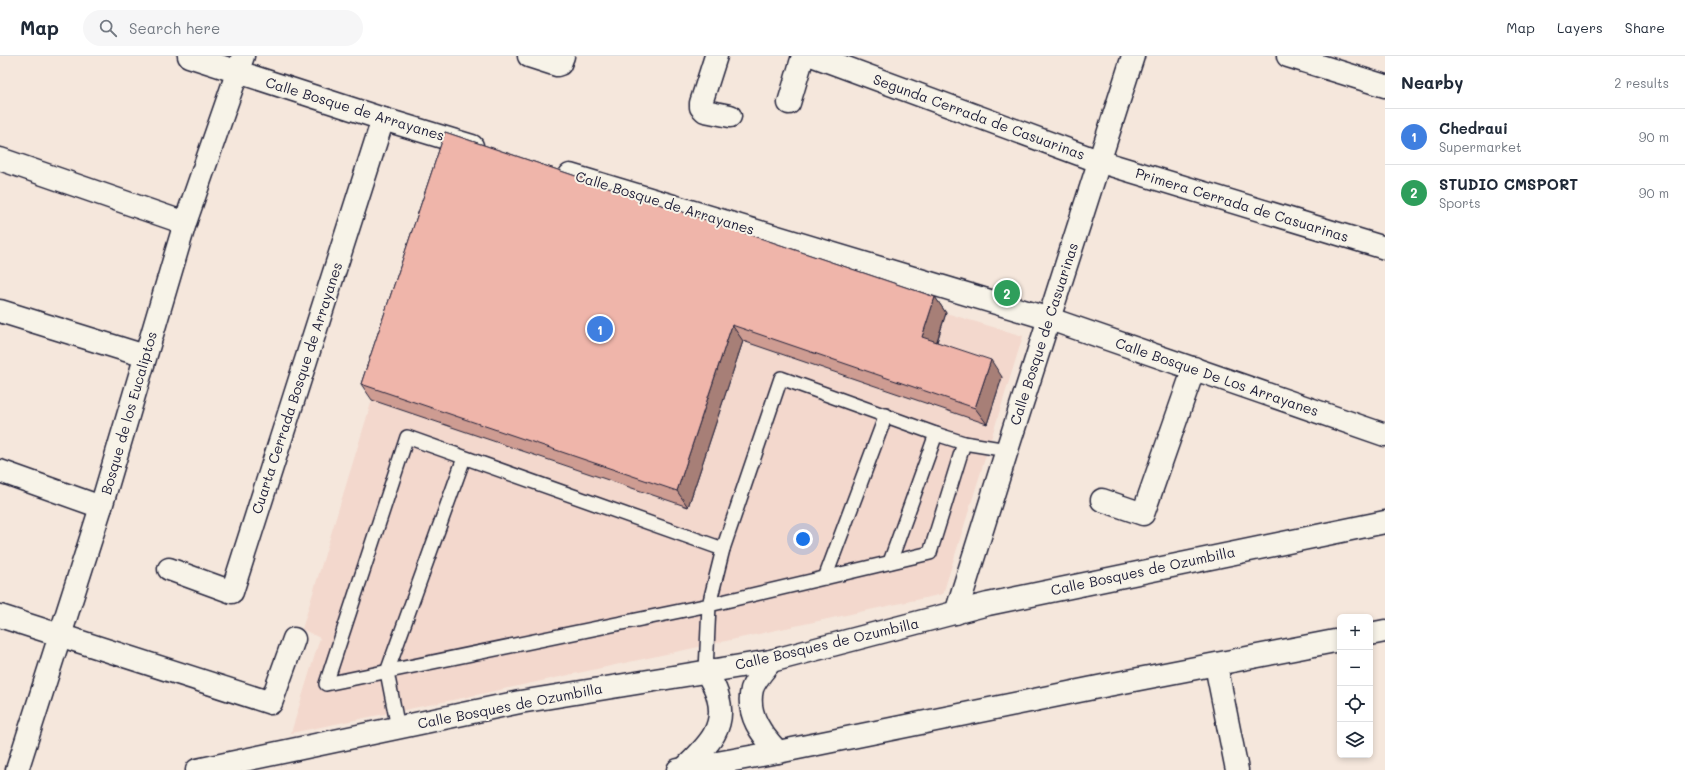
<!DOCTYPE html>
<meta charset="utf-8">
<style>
:root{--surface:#fff;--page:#f6f6f7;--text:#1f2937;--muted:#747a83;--line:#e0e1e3;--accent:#c8321e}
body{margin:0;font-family:Mali,sans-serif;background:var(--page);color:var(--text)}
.controls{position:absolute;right:12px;bottom:12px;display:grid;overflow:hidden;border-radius:6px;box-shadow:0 2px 6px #0003}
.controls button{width:36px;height:36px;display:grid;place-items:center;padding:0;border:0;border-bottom:1px solid var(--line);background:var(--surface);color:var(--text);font:20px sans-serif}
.you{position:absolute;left:803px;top:483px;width:14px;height:14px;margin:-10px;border:3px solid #fff;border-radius:50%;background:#1a73e8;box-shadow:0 0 0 6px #1a73e833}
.badge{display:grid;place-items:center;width:26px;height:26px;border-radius:50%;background:var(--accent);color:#fff;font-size:13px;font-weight:700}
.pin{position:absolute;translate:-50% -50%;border:2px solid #fff;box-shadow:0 1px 4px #0006}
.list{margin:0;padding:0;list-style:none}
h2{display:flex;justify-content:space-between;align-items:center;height:52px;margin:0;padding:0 16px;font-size:17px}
h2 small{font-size:13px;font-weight:400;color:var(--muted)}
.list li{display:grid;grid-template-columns:26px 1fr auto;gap:12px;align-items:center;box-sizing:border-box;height:56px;padding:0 16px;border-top:1px solid var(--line)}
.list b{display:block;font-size:15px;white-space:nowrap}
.list p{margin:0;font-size:13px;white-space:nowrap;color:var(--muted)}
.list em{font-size:13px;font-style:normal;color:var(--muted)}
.icon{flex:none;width:22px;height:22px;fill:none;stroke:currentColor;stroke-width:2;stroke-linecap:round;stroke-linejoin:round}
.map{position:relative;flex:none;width:1385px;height:714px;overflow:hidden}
header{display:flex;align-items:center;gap:24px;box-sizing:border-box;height:56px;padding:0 20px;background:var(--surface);border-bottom:1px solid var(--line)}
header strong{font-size:19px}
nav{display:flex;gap:22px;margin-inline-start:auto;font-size:14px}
.search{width:280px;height:36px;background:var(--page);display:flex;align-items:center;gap:10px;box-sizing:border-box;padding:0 14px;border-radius:22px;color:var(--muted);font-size:15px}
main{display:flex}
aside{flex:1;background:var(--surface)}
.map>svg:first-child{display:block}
</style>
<header>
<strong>Map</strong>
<div class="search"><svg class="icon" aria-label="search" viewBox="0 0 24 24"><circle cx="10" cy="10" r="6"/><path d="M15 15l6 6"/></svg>Search here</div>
<nav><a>Map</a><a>Layers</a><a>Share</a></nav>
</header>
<main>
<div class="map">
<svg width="1385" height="714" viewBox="0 0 1385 714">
<rect width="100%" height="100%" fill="#f5e7dc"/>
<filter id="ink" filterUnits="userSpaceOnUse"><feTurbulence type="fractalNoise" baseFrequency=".025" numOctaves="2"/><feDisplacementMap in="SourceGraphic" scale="8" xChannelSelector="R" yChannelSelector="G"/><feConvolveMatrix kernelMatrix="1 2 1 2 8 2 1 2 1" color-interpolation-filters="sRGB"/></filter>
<g filter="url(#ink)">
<polygon fill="#f3d8cd" points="457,92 946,257 1023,280 943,538 453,644 291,677 320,582 302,573 372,344"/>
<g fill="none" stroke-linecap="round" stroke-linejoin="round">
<g stroke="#22223b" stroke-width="16">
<g id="lane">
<polyline points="723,493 781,322 936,378 964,387 1007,394"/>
<polyline points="890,506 936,378"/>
<polyline points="825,522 886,359"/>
<polyline points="706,615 709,549 723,493 407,381 326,628 709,549 930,497 964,387"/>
<polyline points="398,672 387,616 464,402"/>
</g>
</g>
<g stroke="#22223b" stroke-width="25">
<g id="street">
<polyline points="189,0 383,63 472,90"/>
<polyline points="529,0 557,9 560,8 563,0"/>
<polyline points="716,0 701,47 701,51 705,55 730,60"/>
<polyline points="814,0 1098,105 1385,192"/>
<polyline points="1288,0 1385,30"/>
<polyline points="789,47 803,0"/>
<polyline points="0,103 185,167"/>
<polyline points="570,119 1050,263 1385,379"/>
<polyline points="0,255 145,300"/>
<polyline points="0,415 101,451"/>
<polyline points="1102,444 1143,458 1194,312"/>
<polyline points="169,513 232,536 383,63"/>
<polyline points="956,557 1007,394 1133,0"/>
<polyline points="0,560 271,647 294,583"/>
<polyline points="1216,609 1237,714"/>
<polyline points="17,714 101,451 185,167 243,0"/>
</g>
</g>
<g stroke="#22223b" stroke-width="25">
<g id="secondary">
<polyline points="1370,578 1385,575"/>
<path d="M771 605C765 613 755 623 752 633 746 659 762 679 778 696"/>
<path d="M685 712C706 691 727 673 718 641 716 632 710 623 706 615"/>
<polyline points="197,714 520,646 771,605 988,548 1385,466"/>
<polyline points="678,714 778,696 1108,629 1340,584"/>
</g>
</g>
<use href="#lane" stroke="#f7f3e8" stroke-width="13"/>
<use href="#street" stroke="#f7f3e8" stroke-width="22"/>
<use href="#secondary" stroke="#f7f3e8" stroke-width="22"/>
</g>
<polygon fill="#ce9c92" stroke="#22223b" points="445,76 935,241 946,257 937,286 1002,321 987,368 743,285 688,451 372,344 361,328"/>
<g fill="#a77f77" stroke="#22223b">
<polygon points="935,241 946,257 933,297 922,281"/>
<polygon points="732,269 743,285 688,451 677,435"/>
<polygon points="991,304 1002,321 987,368 975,352"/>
</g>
<polygon fill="#efb5aa" stroke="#22223b" points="445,76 935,241 922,281 991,304 975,352 732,269 677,435 361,328"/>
</g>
<g text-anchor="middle" stroke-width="4" stroke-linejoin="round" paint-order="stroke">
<g font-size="14" fill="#22223b" stroke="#f7f3e8">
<text transform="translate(355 53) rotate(17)" y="5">Calle Bosque de Arrayanes</text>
<text transform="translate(979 61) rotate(20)" y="5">Segunda Cerrada de Casuarinas</text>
<text transform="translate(665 147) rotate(17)" y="5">Calle Bosque de Arrayanes</text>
<text transform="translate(1242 149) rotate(17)" y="5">Primera Cerrada de Casuarinas</text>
<text transform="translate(1044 278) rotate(-72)" y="5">Calle Bosque de Casuarinas</text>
<text transform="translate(1217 321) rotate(19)" y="5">Calle Bosque De Los Arrayanes</text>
<text transform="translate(297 332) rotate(-72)" y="5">Cuarta Cerrada Bosque de Arrayanes</text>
<text transform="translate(129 357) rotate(-74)" y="5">Bosque de los Eucaliptos</text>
<text transform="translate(1143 515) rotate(-12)" y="5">Calle Bosques de Ozumbilla</text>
<text transform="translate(827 588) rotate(-13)" y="5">Calle Bosques de Ozumbilla</text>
<text transform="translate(510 650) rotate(-11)" y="5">Calle Bosques de Ozumbilla</text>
</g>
</g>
</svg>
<div class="controls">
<button>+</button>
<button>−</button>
<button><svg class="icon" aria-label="locate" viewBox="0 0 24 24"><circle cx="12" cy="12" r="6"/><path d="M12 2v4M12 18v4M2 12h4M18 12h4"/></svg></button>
<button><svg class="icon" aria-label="layers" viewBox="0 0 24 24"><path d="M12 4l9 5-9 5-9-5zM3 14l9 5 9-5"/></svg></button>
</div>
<div class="you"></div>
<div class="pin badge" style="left:600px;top:273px;background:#3f7fe0">1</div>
<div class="pin badge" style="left:1007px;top:237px;background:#2e9e5b">2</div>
</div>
<aside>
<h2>Nearby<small>2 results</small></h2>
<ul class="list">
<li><span class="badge" style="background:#3f7fe0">1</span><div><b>Chedraui</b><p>Supermarket</p></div><em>90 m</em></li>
<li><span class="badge" style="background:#2e9e5b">2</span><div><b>STUDIO CMSPORT</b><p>Sports</p></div><em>90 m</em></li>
</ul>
</aside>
</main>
